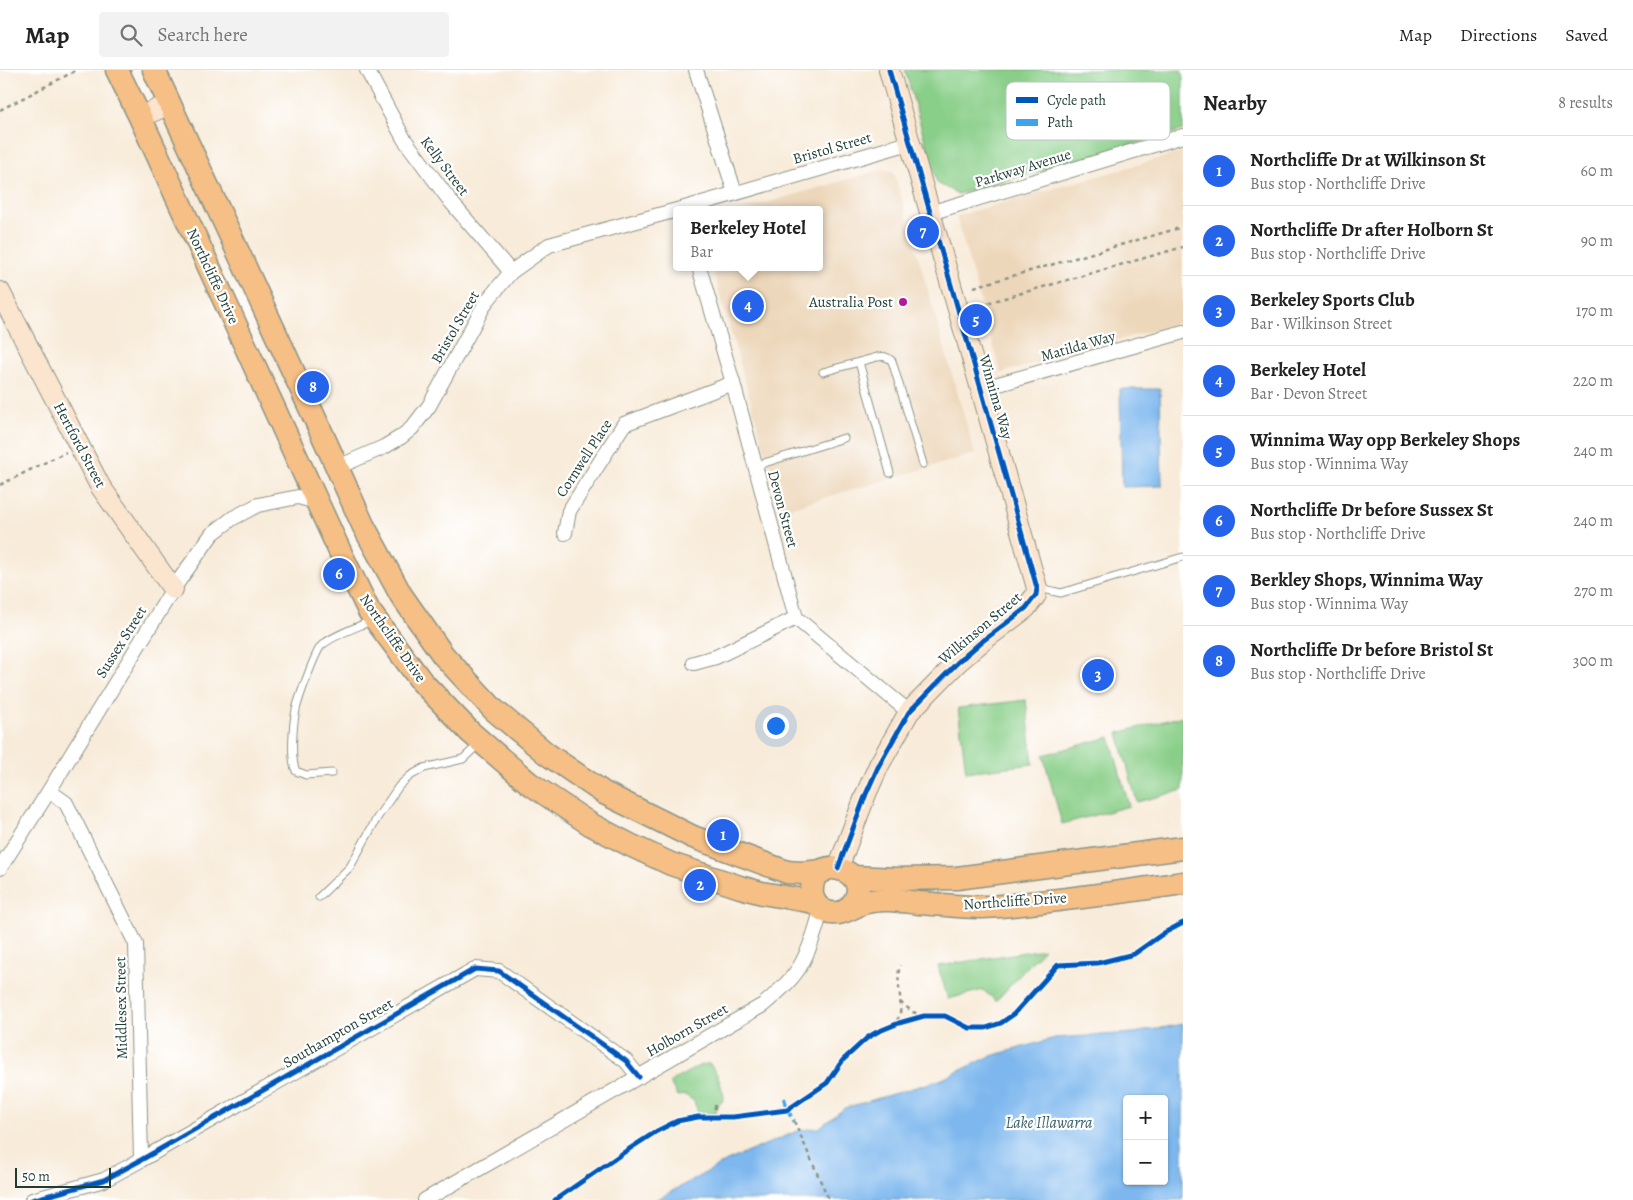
<!DOCTYPE html>
<meta charset="utf-8">
<style>
:root{--surface:#fff;--page:#f2f2f2;--text:#222;--muted:#767676;--line:#e0e0e0;--accent:#2563eb}
body{margin:0;font-family:Alegreya,serif;background:var(--page);color:var(--text)}
.controls{position:absolute;right:15px;bottom:15px;display:grid;overflow:hidden;border-radius:5px;box-shadow:0 1px 4px #0004}
.controls button{width:45px;height:45px;display:grid;place-items:center;padding:0;border:0;border-bottom:1px solid var(--line);background:var(--surface);color:var(--text);font:25px sans-serif}
.scale{position:absolute;left:15px;bottom:12px;width:96px;box-sizing:border-box;padding-left:5px;border:2px solid #1f3d34;border-top:0;font-size:14px;line-height:18px;white-space:nowrap;color:#1f3d34;-webkit-text-stroke:4px #fff;paint-order:stroke}
.you{position:absolute;left:775px;top:655px;width:18px;height:18px;margin:-12px;border:4px solid #fff;border-radius:50%;background:#1a73e8;box-shadow:0 0 0 8px #1a73e833}
.badge{display:grid;place-items:center;width:32px;height:32px;border-radius:50%;background:var(--accent);color:#fff;font-size:16px;font-weight:700}
.pin{position:absolute;translate:-50% -50%;border:2px solid #fff;box-shadow:0 1px 5px #0006}
.popup{position:absolute;left:673px;top:136px;width:150px;height:65px;box-sizing:border-box;display:grid;place-content:center;border-radius:5px;background:var(--surface);filter:drop-shadow(0 1px 4px #0005);font-size:16px;white-space:nowrap;color:var(--muted)}
.popup b{font-size:19px;color:var(--text)}
.popup::after{content:'';position:absolute;left:50%;top:100%;margin-left:-10px;border:10px solid transparent;border-top-color:var(--surface)}
.list{margin:0;padding:0;list-style:none}
h2{display:flex;justify-content:space-between;align-items:center;height:65px;margin:0;padding:0 20px;font-size:21px}
h2 small{font-size:16px;font-weight:400;color:var(--muted)}
.list li{display:grid;grid-template-columns:32px 1fr auto;gap:15px;align-items:center;box-sizing:border-box;height:70px;padding:0 20px;border-top:1px solid var(--line)}
.list b{display:block;font-size:19px;white-space:nowrap}
.list p{margin:0;font-size:16px;white-space:nowrap;color:var(--muted)}
.list em{font-size:16px;font-style:normal;color:var(--muted)}
.icon{flex:none;width:28px;height:28px;fill:none;stroke:currentColor;stroke-width:2;stroke-linecap:round;stroke-linejoin:round}
.map{position:relative;flex:none;width:1183px;height:1130px;overflow:hidden}
header{display:flex;align-items:center;gap:30px;box-sizing:border-box;height:70px;padding:0 25px;background:var(--surface);border-bottom:1px solid var(--line)}
header strong{font-size:24px}
nav{display:flex;gap:28px;margin-inline-start:auto;font-size:18px}
.search{width:350px;height:45px;background:var(--page);display:flex;align-items:center;gap:12px;box-sizing:border-box;padding:0 18px;border-radius:5px;color:var(--muted);font-size:19px}
main{display:flex}
aside{flex:1;background:var(--surface)}
.map>svg:first-child{display:block}
</style>
<header>
<strong>Map</strong>
<div class="search"><svg class="icon" aria-label="search" viewBox="0 0 24 24"><circle cx="10" cy="10" r="6"/><path d="M15 15l6 6"/></svg>Search here</div>
<nav><a>Map</a><a>Directions</a><a>Saved</a></nav>
</header>
<main>
<div class="map">
<svg width="1183" height="1130" viewBox="0 0 1183 1130">
<rect width="100%" height="100%" fill="#fff"/>
<filter id="ink" filterUnits="userSpaceOnUse"><feTurbulence type="fractalNoise" baseFrequency=".02" numOctaves="2"/><feDisplacementMap in="SourceGraphic" scale="10" xChannelSelector="R" yChannelSelector="G"/><feConvolveMatrix kernelMatrix="1 2 1 2 8 2 1 2 1" color-interpolation-filters="sRGB"/></filter>
<filter id="wash" filterUnits="userSpaceOnUse"><feTurbulence type="fractalNoise" baseFrequency=".0096" numOctaves="4" result="noise"/><feDisplacementMap in="SourceGraphic" scale="20" xChannelSelector="R" yChannelSelector="G"/><feGaussianBlur stdDeviation="1.12" result="paint"/><feColorMatrix in="noise" values="0 0 0 0 0 0 0 0 0 0 0 0 0 0 0 0 0 1.4 0 .05"/><feComposite in="paint" operator="in"/></filter>
<g filter="url(#wash)">
<rect width="100%" height="100%" fill="#f8ebd9"/>
<g fill="#edd7ba">
<polygon points="1183,82 1183,252 1001,303 956,146"/>
<polygon points="884,99 894,103 975,384 782,440 712,197 819,197 819,140 742,140"/>
</g>
<g fill="#8acf89" stroke="#54865e">
<polygon points="905,0 1181,0 1183,8 1183,60 958,124 937,113"/>
<polygon points="1026,630 1033,694 966,702 958,638"/>
<polygon points="1183,646 1183,720 1137,732 1118,663"/>
<polygon points="1110,667 1129,736 1062,754 1043,685"/>
<polygon points="1044,879 996,931 983,920 948,929 938,896"/>
<polygon points="706,994 710,994 718,1006 724,1026 722,1032 717,1036 716,1044 699,1045 694,1031 685,1025 677,1026 670,1012 699,996"/>
</g>
<g fill="#7db7ee" stroke="#4e7a91" fill-rule="evenodd">
<polygon points="1120,319 1160,319 1162,416 1122,417"/>
<path d="M1183 954V1130H656L727 1091 800 1060 819 1058 845 1038 940 1010 991 986 1055 968 1134 963ZM1127 1029H1164V1111H1127Z"/>
</g>
</g>
<g filter="url(#ink)">
<g fill="none" stroke-linecap="round" stroke-linejoin="round">
<g stroke="#8c9486" stroke-width="9">
<g id="lane">
<polyline points="859,292 890,403"/>
<path d="M823 302 877 287C883 286 887 286 892 291L923 394"/>
<polyline points="755,396 844,368"/>
<polyline points="1039,518 1061,523 1183,487"/>
<path d="M332 703 306 705 296 701C290 689 293 654 296 640 298 630 315 583 321 576 333 565 358 557 373 550"/>
<polyline points="319,827 350,797 377,748 399,716 410,706 424,698 463,689 480,673"/>
</g>
</g>
<g stroke="#8c9486" stroke-width="16">
<g id="street">
<polyline points="367,0 404,69 451,132 511,202"/>
<polyline points="696,0 735,123"/>
<polyline points="678,140 909,73"/>
<polyline points="930,143 1183,66"/>
<polyline points="699,197 733,313 796,548 909,642"/>
<polyline points="981,319 1183,262"/>
<polyline points="338,397 384,377 401,367 412,358 429,336 486,232 511,202 549,175 677,140"/>
<polyline points="565,463 569,441 624,354 733,313"/>
<polyline points="694,593 716,587 796,548"/>
<polyline points="49,721 66,733 136,874 141,1090"/>
<polyline points="0,798 49,721 173,519 212,464 233,448 258,435 298,427 317,432"/>
<polyline points="32,1130 104,1110 141,1090 475,899 499,901 626,991 639,1007"/>
<path d="M425 1130 763 935C776 924 790 912 799 898 810 880 816 860 821 840"/>
</g>
</g>
<g stroke="#8c9486" stroke-width="22">
<g id="secondary">
<polyline points="140,47 170,34"/>
<polyline points="0,222 100,416 173,519"/>
<polyline points="838,798 866,724 879,695 909,642 957,593 980,573 1026,538 1036,525 1037,518 981,319 889,0"/>
</g>
</g>
<g stroke="#8c9486" stroke-width="25">
<g id="primary">
<polyline points="117,0 140,47 342,486 369,541 422,612 470,662 529,713 590,754 630,775 671,794 740,817 762,823 814,832"/>
<polyline points="154,0 323,366 363,455 401,525 443,585 494,640 547,684 604,723 693,767 787,802 801,803 823,801"/>
<polyline points="853,807 897,809 957,808 1183,778"/>
<path d="M848 839C883 805 814 778 812 818 811 826 814 833 820 838 825 842 831 844 838 843 847 842 856 835 866 832 883 828 901 831 919 833 939 834 959 837 979 837 999 837 1020 834 1040 832 1088 827 1135 820 1183 813"/>
</g>
</g>
<g stroke="#8c9486" stroke-width="2.5" stroke-dasharray="4 4" stroke-linecap="butt">
<polyline points="0,40 77,0"/>
<polyline points="974,217 1183,157"/>
<polyline points="973,237 1183,177"/>
<polyline points="0,415 66,382"/>
<polyline points="900,932 913,942 924,946"/>
<path d="M891 956C894 953 897 951 899 947 904 931 895 912 900 895"/>
<polyline points="714,1047 715,1036 717,1033"/>
<polyline points="794,1051 829,1130"/>
</g>
<use href="#lane" stroke="#fff" stroke-width="7"/>
<use href="#street" stroke="#fff" stroke-width="14"/>
<use href="#secondary" stroke="#fbe5cf" stroke-width="20"/>
<use href="#primary" stroke="#f5bf86" stroke-width="22"/>
<polyline stroke="#3da4eb" stroke-width="4" stroke-dasharray="8 4" stroke-linecap="butt" points="784,1028 787,1040 794,1051"/>
<g stroke="#fff" stroke-width="8">
<g id="cycleway">
<polyline points="838,798 866,724 879,695 909,642 957,593 980,573 1026,538 1036,525 1037,518 981,319 889,0"/>
<polyline points="32,1130 104,1110 141,1090 475,899 499,901 626,991 639,1007"/>
<polyline points="555,1130 623,1083 657,1061 677,1051 698,1047 733,1047 787,1040 827,1013 843,990 867,968 877,962 899,953 924,946 945,946 969,958 986,958 1001,953 1014,944 1058,895 1098,893 1134,884 1164,863 1183,853"/>
</g>
</g>
<use href="#cycleway" stroke="#0057b8" stroke-width="5"/>
</g>
</g>
<circle fill="#b5179e" stroke="#fff" stroke-width="2" cx="903" cy="232" r="5"/>
<g text-anchor="middle" stroke-width="4.5" stroke-linejoin="round" paint-order="stroke">
<g font-size="15" fill="#1f3d34" stroke="#fff">
<text transform="translate(832 78) rotate(-16)" y="5">Bristol Street</text>
<text transform="translate(445 96) rotate(53)" y="5">Kelly Street</text>
<text transform="translate(1023 98) rotate(-17)" y="5">Parkway Avenue</text>
<text transform="translate(213 206) rotate(65)" y="5">Northcliffe Drive</text>
<text transform="translate(455 257) rotate(-60)" y="5">Bristol Street</text>
<text transform="translate(1078 276) rotate(-16)" y="5">Matilda Way</text>
<text transform="translate(996 327) rotate(74)" y="5">Winnima Way</text>
<text transform="translate(80 375) rotate(62)" y="5">Hertford Street</text>
<text transform="translate(584 388) rotate(-57)" y="5">Cornwell Place</text>
<text transform="translate(783 439) rotate(75)" y="5">Devon Street</text>
<text transform="translate(980 558) rotate(-40)" y="5">Wilkinson Street</text>
<text transform="translate(393 568) rotate(55)" y="5">Northcliffe Drive</text>
<text transform="translate(121 572) rotate(-58)" y="5">Sussex Street</text>
<text transform="translate(1015 831) rotate(-4)" y="5">Northcliffe Drive</text>
<text transform="translate(121 938) rotate(-91)" y="5">Middlesex Street</text>
<text transform="translate(687 960) rotate(-30)" y="5">Holborn Street</text>
<text transform="translate(338 963) rotate(-30)" y="5">Southampton Street</text>
</g>
<g font-size="15" fill="#1f3d34" stroke="#fff" text-anchor="end">
<text x="893" y="237">Australia Post</text>
</g>
<g font-size="16" font-style="italic" fill="#3b626c" stroke="#fff">
<text x="1049" y="1058">Lake Illawarra</text>
</g>
</g>
<rect x="1006" y="12" width="164" height="58" rx="8" fill="#fff" stroke="#bcc5c2" stroke-width="1"/>
<rect x="1016" y="27" width="22" height="6" fill="#0057b8"/>
<rect x="1016" y="49" width="22" height="7" fill="#3da4eb"/>
<g font-size="14" fill="#1f3d34">
<text x="1047" y="35">Cycle path</text>
<text x="1047" y="57">Path</text>
</g>
</svg>
<div class="controls">
<button>+</button>
<button>−</button>
</div>
<div class="scale">50 m</div>
<div class="you"></div>
<div class="pin badge" style="left:723px;top:765px">1</div>
<div class="pin badge" style="left:700px;top:815px">2</div>
<div class="pin badge" style="left:1098px;top:605px">3</div>
<div class="pin badge" style="left:748px;top:236px">4</div>
<div class="popup"><b>Berkeley Hotel</b>Bar</div>
<div class="pin badge" style="left:976px;top:250px">5</div>
<div class="pin badge" style="left:339px;top:504px">6</div>
<div class="pin badge" style="left:923px;top:162px">7</div>
<div class="pin badge" style="left:313px;top:317px">8</div>
</div>
<aside>
<h2>Nearby<small>8 results</small></h2>
<ul class="list">
<li><span class="badge">1</span><div><b>Northcliffe Dr at Wilkinson St</b><p>Bus stop · Northcliffe Drive</p></div><em>60 m</em></li>
<li><span class="badge">2</span><div><b>Northcliffe Dr after Holborn St</b><p>Bus stop · Northcliffe Drive</p></div><em>90 m</em></li>
<li><span class="badge">3</span><div><b>Berkeley Sports Club</b><p>Bar · Wilkinson Street</p></div><em>170 m</em></li>
<li><span class="badge">4</span><div><b>Berkeley Hotel</b><p>Bar · Devon Street</p></div><em>220 m</em></li>
<li><span class="badge">5</span><div><b>Winnima Way opp Berkeley Shops</b><p>Bus stop · Winnima Way</p></div><em>240 m</em></li>
<li><span class="badge">6</span><div><b>Northcliffe Dr before Sussex St</b><p>Bus stop · Northcliffe Drive</p></div><em>240 m</em></li>
<li><span class="badge">7</span><div><b>Berkley Shops, Winnima Way</b><p>Bus stop · Winnima Way</p></div><em>270 m</em></li>
<li><span class="badge">8</span><div><b>Northcliffe Dr before Bristol St</b><p>Bus stop · Northcliffe Drive</p></div><em>300 m</em></li>
</ul>
</aside>
</main>
